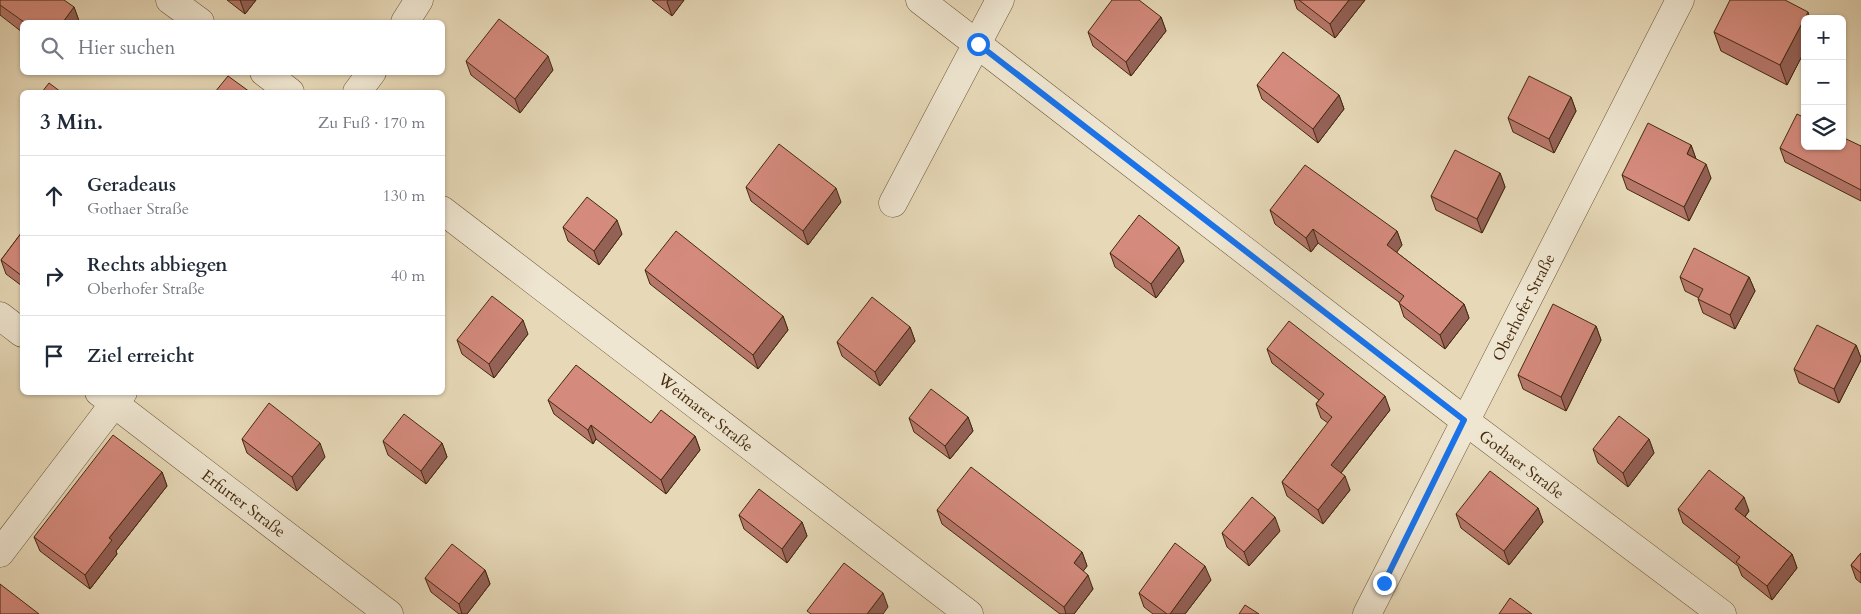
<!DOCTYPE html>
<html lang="de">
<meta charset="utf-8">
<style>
:root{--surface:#fff;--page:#f6f6f7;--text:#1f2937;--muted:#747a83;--line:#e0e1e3}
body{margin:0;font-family:Cardo,serif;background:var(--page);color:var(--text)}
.controls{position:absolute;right:15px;top:15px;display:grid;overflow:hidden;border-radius:8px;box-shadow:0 1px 4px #0004}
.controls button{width:45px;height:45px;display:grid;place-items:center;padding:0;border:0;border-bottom:1px solid var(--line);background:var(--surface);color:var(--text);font:25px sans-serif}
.stop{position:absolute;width:15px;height:15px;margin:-11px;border:4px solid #1a73e8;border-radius:50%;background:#fff}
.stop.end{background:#1a73e8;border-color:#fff;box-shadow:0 1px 5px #0008}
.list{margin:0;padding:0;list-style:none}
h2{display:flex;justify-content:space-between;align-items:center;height:65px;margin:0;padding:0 20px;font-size:21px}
h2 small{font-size:16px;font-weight:400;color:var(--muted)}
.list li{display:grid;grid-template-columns:32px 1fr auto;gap:15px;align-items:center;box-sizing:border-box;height:80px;padding:0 20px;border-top:1px solid var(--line)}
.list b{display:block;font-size:19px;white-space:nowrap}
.list p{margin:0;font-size:16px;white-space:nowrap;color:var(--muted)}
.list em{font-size:16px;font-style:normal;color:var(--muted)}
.icon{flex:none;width:28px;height:28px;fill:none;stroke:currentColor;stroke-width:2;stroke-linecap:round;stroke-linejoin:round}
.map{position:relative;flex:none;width:1861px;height:614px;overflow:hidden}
.search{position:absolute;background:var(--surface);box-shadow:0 1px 4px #0004;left:20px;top:20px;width:425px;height:55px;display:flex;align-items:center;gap:12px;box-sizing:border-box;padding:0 18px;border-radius:8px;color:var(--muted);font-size:19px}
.panel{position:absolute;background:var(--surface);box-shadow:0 1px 4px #0004;left:20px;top:90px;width:425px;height:305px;border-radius:8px}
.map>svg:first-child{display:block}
</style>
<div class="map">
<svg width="1861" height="614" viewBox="0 0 1861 614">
<rect width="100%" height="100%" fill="#e7d9b8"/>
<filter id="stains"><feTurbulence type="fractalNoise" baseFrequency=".004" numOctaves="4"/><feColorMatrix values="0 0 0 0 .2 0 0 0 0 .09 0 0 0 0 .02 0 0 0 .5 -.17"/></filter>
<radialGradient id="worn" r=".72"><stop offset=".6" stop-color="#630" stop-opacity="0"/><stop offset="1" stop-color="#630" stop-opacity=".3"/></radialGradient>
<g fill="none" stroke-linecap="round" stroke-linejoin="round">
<g stroke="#6d5638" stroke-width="29">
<g id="minor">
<polyline points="170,0 200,22"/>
<polyline points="920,0 1464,420 1722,614"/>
<polyline points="405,22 419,0"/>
<polyline points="264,72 290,92"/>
<polyline points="357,92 372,72"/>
<polyline points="893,203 1000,0"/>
<polyline points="442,210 969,614"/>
<polyline points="0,316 22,333"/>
<polyline points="99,392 389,614"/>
<polyline points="0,553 123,392"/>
<polyline points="1367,614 1680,0"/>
</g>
</g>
<use href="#minor" stroke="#efe6d1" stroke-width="28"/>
</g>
<g fill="#b6776b" stroke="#442a0e">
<polygon points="0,0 74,7 79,21 78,22 22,22 22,32 0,15"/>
<polygon points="227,0 256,0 245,14"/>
<polygon points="652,0 684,0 672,16"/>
<polygon points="1294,0 1365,0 1335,38 1297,9"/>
<polygon points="1161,17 1166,31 1131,76 1093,46 1088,32"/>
<polygon points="1805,19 1805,50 1787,85 1721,51 1714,32"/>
<polygon points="466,61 553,70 520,113 471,75"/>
<polygon points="1257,85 1339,95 1344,109 1318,143 1262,99"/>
<polygon points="1571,97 1576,111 1554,153 1513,132 1508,118"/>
<polygon points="1691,145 1696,159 1711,178 1689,221 1627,189 1622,175"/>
<polygon points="1861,146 1861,201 1785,162 1780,148"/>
<polygon points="1500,173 1505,187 1482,233 1436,210 1431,196"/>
<polygon points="746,187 841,202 808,245 751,201"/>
<polygon points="1270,210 1397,231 1402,245 1396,252 1464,304 1469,318 1445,349 1404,317 1399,302 1318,243 1311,252 1275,224"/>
<polygon points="563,227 622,234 599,265 568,241"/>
<polygon points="22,232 22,286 6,274 1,260"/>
<polygon points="1110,253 1184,261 1156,298 1115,267"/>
<polygon points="645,270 783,316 788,330 758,369 650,284"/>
<polygon points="1680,277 1749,277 1755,291 1735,329 1703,313 1698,299 1699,298 1685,291"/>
<polygon points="1596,326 1601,340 1566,411 1523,389 1518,375"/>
<polygon points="910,327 915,341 880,386 842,356 837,342"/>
<polygon points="528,334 494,378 462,354 457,340"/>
<polygon points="1856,345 1861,358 1861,360 1839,403 1799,383 1794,369"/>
<polygon points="1267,349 1390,410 1341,473 1350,490 1323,524 1287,496 1282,482 1328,423 1321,418 1316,404 1319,400 1272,363"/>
<polygon points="548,400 651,423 695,436 700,450 666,494 596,439 593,444 554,414"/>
<polygon points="968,417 973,431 950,459 914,432 909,418"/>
<polygon points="242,439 325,457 297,491 247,453"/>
<polygon points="1649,439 1654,453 1628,487 1598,463 1593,449"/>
<polygon points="383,441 442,443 447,457 426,484 388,455"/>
<polygon points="162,472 167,486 116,551 117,554 90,589 40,551 34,537"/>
<polygon points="1538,508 1543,522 1509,565 1461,528 1456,514"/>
<polygon points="1678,509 1749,511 1745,517 1792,554 1797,568 1772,600 1742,576 1738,566 1683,523"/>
<polygon points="937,510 1082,552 1087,566 1083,571 1093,589 1074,614 1060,614 942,524"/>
<polygon points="739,515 802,522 807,536 787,563 744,529"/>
<polygon points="1280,531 1249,566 1227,547 1222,533"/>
<polygon points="1861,553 1861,583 1856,579 1851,565"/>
<polygon points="485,570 490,584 467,614 459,614 431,592 425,578"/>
<polygon points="1211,580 1185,614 1153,614 1144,607 1139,593"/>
</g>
<g fill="#946157" stroke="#442a0e">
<polygon points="240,0 256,0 245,14"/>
<polygon points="668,0 684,0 672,16 667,2"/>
<polygon points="1349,0 1365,0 1335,38 1330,24"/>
<polygon points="74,7 79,21 78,22 63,22"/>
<polygon points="1808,12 1810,19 1805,19 1805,50 1787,85 1780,65"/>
<polygon points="1161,17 1166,31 1131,76 1126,62"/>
<polygon points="548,56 553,70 520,113 515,99"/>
<polygon points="1339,95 1344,109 1318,143 1313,129"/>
<polygon points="1571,97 1576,111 1554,153 1549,139"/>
<polygon points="1691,145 1696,159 1687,154"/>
<polygon points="1706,164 1711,178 1689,221 1684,207"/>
<polygon points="1500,173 1505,187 1482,233 1477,219"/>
<polygon points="836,188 841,202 808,245 803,231"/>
<polygon points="617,220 622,234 599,265 594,251"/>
<polygon points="1313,229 1318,243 1311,252 1306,238"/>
<polygon points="1397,231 1402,245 1392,259 1387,245"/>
<polygon points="1179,247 1184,261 1156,298 1151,284"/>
<polygon points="1749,277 1755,291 1735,329 1730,315"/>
<polygon points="1464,304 1469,318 1445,349 1440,335"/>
<polygon points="783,316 788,330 758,369 753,355"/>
<polygon points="523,320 528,334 494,378 489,364"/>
<polygon points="1596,326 1601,340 1566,411 1561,397"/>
<polygon points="910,327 915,341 880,386 875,372"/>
<polygon points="1856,345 1861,358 1861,360 1839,403 1834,389"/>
<polygon points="1385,396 1390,410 1336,479 1331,465"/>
<polygon points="968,417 973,431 950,459 945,446"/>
<polygon points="591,425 596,439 593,444 588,430"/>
<polygon points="695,436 700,450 666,494 661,480"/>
<polygon points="1649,439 1654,453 1628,487 1623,473"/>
<polygon points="320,443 325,457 297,491 292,477"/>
<polygon points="442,443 447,457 426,484 421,471"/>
<polygon points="162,472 167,486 116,551 117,554 90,589 85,575 109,538"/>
<polygon points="1345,476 1350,490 1323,524 1318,510"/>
<polygon points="1744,497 1749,511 1740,523 1735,509"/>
<polygon points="1538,508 1543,522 1509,565 1504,551"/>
<polygon points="1275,517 1280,531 1249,566 1244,552"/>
<polygon points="802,522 807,536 787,563 782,549"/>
<polygon points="1082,552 1087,566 1079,577 1074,563"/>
<polygon points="1792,554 1797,568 1772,600 1767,586"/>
<polygon points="1205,566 1211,580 1185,614 1170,614"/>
<polygon points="485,570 490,584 467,614 462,614 459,604"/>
<polygon points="1088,575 1093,589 1074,614 1066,614 1064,607"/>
<polygon points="883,593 888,607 883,614 867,614"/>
</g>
<g fill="#d48a7c" stroke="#442a0e">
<polygon points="0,0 64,0 74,7 63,22 24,22 0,5"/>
<polygon points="1112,0 1139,0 1161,17 1126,62 1088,32"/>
<polygon points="1299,0 1349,0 1330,24"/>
<polygon points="1730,0 1785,0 1808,12 1780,65 1714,32"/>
<polygon points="499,19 548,56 515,99 466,61"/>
<polygon points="1283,52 1339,95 1313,129 1257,85"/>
<polygon points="228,76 250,92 215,92"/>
<polygon points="1529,76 1571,97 1549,139 1508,118"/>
<polygon points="49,83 61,92 42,92"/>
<polygon points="1797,114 1805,118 1805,146 1842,146 1842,137 1861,146 1861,190 1780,148"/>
<polygon points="1648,123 1691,145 1687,154 1706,164 1684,207 1622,175"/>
<polygon points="779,144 836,188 803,231 746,187"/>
<polygon points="1455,150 1500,173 1477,219 1431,196"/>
<polygon points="1305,165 1397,231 1387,245 1464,304 1440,335 1399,303 1404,296 1313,229 1306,238 1270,210"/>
<polygon points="587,197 617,220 594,251 563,227"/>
<polygon points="1139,215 1179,247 1151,284 1110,253"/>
<polygon points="676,231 783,316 753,355 645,270"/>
<polygon points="22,232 22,276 1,260"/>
<polygon points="1694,248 1749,277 1730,315 1698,299 1703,289 1680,277"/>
<polygon points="492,296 523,320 489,364 457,340"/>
<polygon points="872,297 910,327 875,372 837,342"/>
<polygon points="1553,304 1596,326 1561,397 1518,375"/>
<polygon points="1289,321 1385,396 1331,465 1345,476 1318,510 1282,482 1332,417 1316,404 1324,394 1267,349"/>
<polygon points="1817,325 1856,345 1834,389 1794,369"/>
<polygon points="576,365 651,423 661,410 695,436 661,480 591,425 588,430 548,400"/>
<polygon points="931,389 968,417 945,446 909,418"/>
<polygon points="269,403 320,443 292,477 242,439"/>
<polygon points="404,414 442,443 421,471 383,441"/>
<polygon points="1619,416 1649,439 1623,473 1593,449"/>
<polygon points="113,435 162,472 109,538 112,540 85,575 34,537"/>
<polygon points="971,467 1082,552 1074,563 1088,575 1064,607 937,510"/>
<polygon points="1709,470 1744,497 1735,509 1792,554 1767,586 1736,562 1740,557 1678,509"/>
<polygon points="1490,471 1538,508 1504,551 1456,514"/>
<polygon points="759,489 802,522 782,549 739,515"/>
<polygon points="1252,497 1275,517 1244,552 1222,533"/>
<polygon points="1175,543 1205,566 1170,614 1167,614 1139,593"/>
<polygon points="452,544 485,570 459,604 425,578"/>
<polygon points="1861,553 1861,573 1851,565"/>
<polygon points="844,563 883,593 867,614 811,614 807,611"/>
<polygon points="0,584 39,614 0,614"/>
<polygon points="1510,598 1532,614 1499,614"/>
<polygon points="1245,605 1259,614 1239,614"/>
</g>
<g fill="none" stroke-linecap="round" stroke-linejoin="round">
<polyline stroke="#1a73e8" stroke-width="6" points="978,44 1464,420 1384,583"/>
</g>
<g text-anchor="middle" stroke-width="5" stroke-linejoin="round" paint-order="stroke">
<g font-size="16" fill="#442a0e" stroke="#efe6d1">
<text transform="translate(1523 307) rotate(-63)" y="6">Oberhofer Straße</text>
<text transform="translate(706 412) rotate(38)" y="6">Weimarer Straße</text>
<text transform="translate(1522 464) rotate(37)" y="6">Gothaer Straße</text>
<text transform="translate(244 503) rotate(37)" y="6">Erfurter Straße</text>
</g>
</g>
<rect width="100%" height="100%" filter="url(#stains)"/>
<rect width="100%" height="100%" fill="url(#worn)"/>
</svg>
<div class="controls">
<button>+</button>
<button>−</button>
<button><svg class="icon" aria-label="layers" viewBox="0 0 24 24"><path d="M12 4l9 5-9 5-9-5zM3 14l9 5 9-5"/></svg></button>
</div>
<div class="stop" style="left:978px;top:44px"></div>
<div class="stop end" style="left:1384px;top:583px"></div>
<div class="search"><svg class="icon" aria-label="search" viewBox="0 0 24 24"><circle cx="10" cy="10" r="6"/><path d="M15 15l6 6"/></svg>Hier suchen</div>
<section class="panel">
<h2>3 Min.<small>Zu Fuß · 170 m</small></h2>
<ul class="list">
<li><svg class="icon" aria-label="ahead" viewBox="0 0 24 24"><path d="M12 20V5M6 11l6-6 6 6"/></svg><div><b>Geradeaus</b><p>Gothaer Straße</p></div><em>130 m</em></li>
<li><svg class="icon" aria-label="right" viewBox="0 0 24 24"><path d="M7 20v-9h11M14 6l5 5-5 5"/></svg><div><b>Rechts abbiegen</b><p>Oberhofer Straße</p></div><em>40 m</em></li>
<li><svg class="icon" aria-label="arrive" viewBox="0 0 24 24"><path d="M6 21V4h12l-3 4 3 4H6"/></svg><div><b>Ziel erreicht</b></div></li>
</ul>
</section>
</div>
